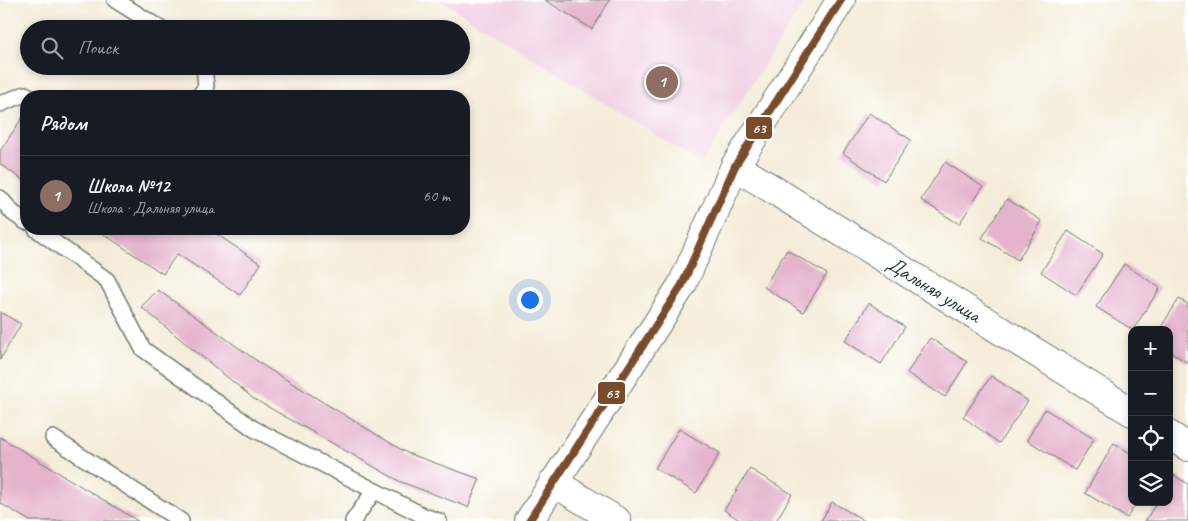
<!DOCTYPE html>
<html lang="ru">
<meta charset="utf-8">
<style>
:root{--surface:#171b24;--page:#242831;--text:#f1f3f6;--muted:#9ea1a6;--line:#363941;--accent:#b45309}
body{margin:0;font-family:Caveat,sans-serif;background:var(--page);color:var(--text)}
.controls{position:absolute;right:15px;bottom:15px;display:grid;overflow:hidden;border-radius:10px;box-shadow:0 2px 8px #0003}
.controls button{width:45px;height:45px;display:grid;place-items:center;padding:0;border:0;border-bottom:1px solid var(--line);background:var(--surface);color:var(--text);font:25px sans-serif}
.you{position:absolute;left:529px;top:299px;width:18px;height:18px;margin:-12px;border:4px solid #fff;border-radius:50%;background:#1a73e8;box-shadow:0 0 0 8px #1a73e833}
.badge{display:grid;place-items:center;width:32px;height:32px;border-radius:50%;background:var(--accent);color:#fff;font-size:16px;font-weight:700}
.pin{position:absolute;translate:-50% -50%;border:2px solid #fff;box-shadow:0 1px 5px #0006}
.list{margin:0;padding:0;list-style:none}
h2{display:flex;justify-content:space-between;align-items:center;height:65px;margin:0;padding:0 20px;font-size:21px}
h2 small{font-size:16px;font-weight:400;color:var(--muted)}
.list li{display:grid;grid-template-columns:32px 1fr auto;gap:15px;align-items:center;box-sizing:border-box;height:80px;padding:0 20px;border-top:1px solid var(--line)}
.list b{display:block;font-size:19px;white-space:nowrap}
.list p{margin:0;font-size:16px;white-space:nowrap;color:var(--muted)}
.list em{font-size:16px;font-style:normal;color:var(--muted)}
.icon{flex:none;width:28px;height:28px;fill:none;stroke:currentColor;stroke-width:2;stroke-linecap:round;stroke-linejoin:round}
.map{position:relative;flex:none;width:1188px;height:521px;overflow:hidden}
.search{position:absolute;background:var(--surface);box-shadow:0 2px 8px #0003;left:20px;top:20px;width:450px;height:55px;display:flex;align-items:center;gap:12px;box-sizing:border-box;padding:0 18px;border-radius:28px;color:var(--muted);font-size:19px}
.panel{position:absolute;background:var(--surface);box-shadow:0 2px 8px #0003;left:20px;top:90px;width:450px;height:145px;border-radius:20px}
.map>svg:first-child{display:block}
</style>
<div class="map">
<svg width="1188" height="521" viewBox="0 0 1188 521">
<rect width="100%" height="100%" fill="#fff"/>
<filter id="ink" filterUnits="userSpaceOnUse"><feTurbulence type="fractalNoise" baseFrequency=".02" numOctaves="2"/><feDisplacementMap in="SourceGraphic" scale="10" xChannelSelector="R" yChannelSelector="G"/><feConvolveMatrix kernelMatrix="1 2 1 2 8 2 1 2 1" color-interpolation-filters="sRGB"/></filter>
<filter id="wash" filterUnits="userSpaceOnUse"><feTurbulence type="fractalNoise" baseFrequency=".0096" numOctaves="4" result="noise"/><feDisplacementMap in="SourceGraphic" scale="20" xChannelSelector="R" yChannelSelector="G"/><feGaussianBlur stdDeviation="1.12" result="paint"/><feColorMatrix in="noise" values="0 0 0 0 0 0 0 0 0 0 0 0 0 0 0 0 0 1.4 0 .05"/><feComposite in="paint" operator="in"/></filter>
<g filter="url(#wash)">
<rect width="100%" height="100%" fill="#f4ecd8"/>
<polygon fill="#f0d0e4" points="440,0 806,0 701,163"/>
<g id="blocks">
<g fill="#e4b3cc">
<polygon points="545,0 610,0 592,29"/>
<polygon points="26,112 26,182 0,164 0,151"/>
<polygon points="869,113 911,140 884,181 843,153"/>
<polygon points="945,162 983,187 959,224 921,200"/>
<polygon points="1007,199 1042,221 1018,260 982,238"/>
<polygon points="96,229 209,229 261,264 240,295 177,254 163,274"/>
<polygon points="1068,231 1103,254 1076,295 1041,272"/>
<polygon points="787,250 827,274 803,312 764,287"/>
<polygon points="1124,264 1160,288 1133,330 1096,307"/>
<polygon points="158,290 267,368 407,453 480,479 468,507 401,482 254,399 141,307"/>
<polygon points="1179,299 1188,304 1188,363 1169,351 1169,330 1159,330"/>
<polygon points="869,303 905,327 881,364 845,341"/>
<polygon points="0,312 21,324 0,360"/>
<polygon points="930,338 967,362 945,397 907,373"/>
<polygon points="991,376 1028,401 999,443 963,417"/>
<polygon points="1045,409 1094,439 1075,470 1027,440"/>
<polygon points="679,429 720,453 696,493 655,468"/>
<polygon points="0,437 138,521 30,521 0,503"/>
<polygon points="1114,443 1132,454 1132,502 1137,502 1127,518 1085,493"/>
<polygon points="750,469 792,494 776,521 741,521 724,510"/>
<polygon points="1174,475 1188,484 1188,521 1145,521 1157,502 1169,502 1169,482"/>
<polygon points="832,502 865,521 821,521"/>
</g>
</g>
</g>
<g filter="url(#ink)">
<use href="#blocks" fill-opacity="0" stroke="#6a7a6d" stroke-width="1"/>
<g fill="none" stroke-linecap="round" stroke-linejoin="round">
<g stroke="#6a7a6d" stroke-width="18">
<g id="service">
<polyline points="115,0 161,29"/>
<polyline points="199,96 206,87 204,66"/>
<polyline points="0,104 25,94 29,96"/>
<polyline points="0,198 13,213 26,222"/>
<polyline points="36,229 107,280 143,349 254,429 424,516 439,521"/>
<polyline points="53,438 181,521"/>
<polyline points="353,521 374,491"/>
</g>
</g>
<g stroke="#6a7a6d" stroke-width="30">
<g id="minor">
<path id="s1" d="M735 166 1132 412"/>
<polyline points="1169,435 1188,447"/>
<polyline points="553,482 617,521"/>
<polyline points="529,521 682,285 735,166 841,0"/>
</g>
</g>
<use href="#service" stroke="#fff" stroke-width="15"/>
<use href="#minor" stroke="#fff" stroke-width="28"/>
<g stroke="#fff" stroke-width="11">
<polyline id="bus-1" points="529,521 682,285 735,166 841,0"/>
</g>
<use href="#bus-1" stroke="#7a4b2a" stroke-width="8"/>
</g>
</g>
<g text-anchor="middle" stroke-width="4" stroke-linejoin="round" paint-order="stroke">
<g font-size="21" fill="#1f3d34" stroke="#fff">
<text dy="7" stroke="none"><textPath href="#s1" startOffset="234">Дальняя улица</textPath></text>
</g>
</g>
<g stroke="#fff" stroke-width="2">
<rect x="745" y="116" width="28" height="24" rx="5" fill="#7a4b2a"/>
<rect x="597" y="381" width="29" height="24" rx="5" fill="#7a4b2a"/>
</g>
<g font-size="14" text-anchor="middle" font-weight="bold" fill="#fff">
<text x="759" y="133">63</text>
<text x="612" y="398">63</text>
</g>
</svg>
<div class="controls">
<button>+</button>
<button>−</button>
<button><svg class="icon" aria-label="locate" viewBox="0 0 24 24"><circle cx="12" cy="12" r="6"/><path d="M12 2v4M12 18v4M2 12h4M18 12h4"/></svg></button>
<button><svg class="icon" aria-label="layers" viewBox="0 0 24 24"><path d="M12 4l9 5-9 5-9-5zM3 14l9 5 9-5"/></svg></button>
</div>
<div class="you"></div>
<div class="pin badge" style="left:662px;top:82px;background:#8d6e63">1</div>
<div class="search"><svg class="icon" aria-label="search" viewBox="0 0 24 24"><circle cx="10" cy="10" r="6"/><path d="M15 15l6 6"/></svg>Поиск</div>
<section class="panel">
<h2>Рядом<small></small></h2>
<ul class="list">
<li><span class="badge" style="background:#8d6e63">1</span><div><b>Школа №12</b><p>Школа · Дальняя улица</p></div><em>60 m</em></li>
</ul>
</section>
</div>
